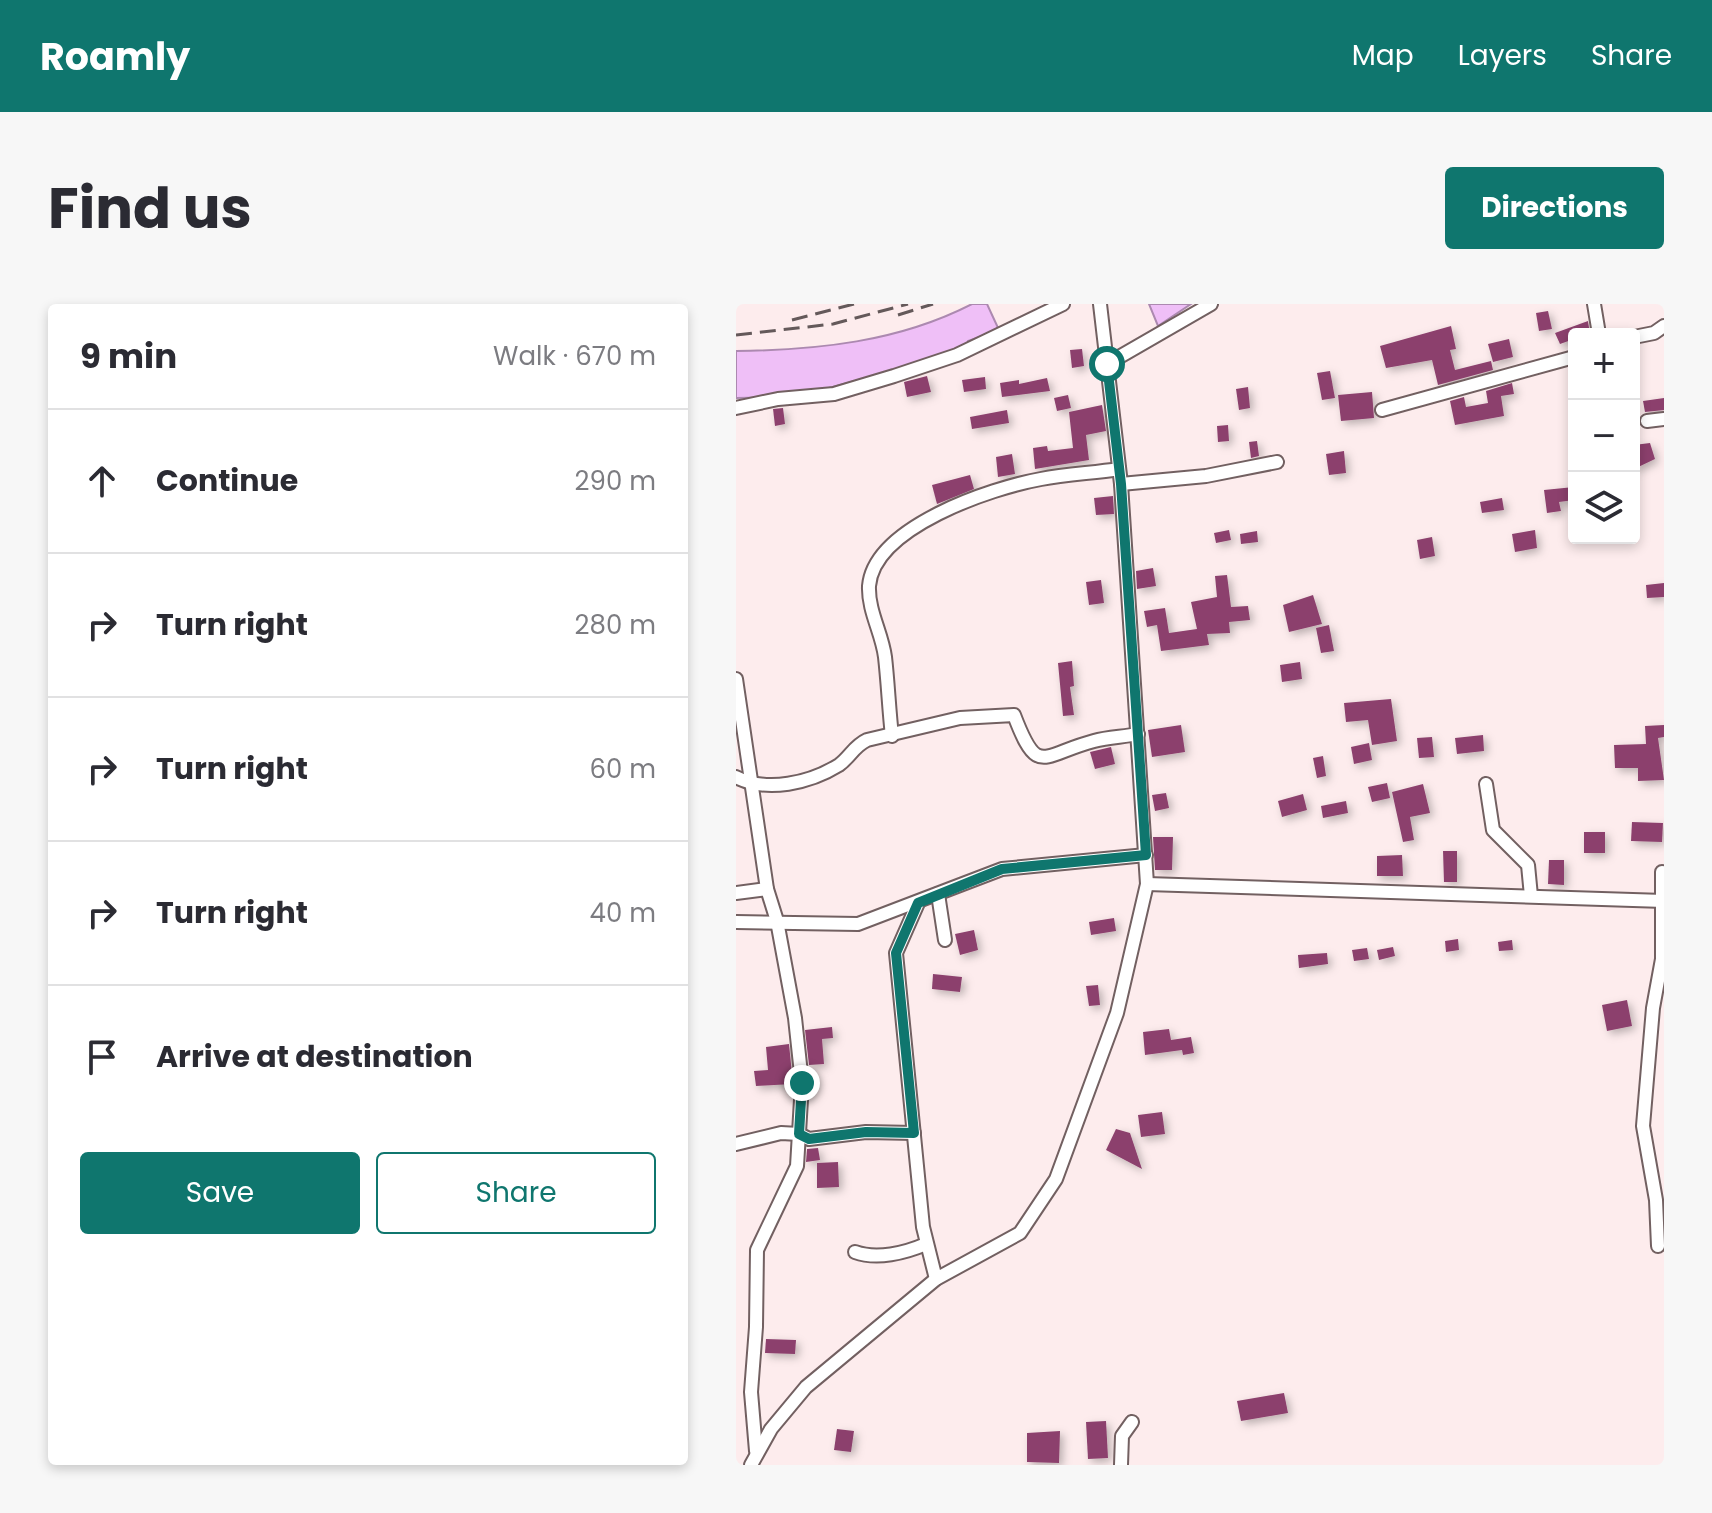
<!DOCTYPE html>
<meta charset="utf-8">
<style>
:root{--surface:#fff;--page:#f7f7f7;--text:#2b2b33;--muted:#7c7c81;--line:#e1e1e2;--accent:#0f766e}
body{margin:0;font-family:Poppins,sans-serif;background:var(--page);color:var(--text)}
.controls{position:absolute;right:24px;top:24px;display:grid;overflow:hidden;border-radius:8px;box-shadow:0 4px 12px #0003}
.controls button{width:72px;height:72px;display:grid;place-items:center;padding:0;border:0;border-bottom:2px solid var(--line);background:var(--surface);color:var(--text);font:40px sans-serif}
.stop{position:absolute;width:24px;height:24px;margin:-18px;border:6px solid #0f766e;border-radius:50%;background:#fff}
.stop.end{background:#0f766e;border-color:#fff;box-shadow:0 2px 8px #0008}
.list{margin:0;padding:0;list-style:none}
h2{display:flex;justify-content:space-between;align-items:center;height:104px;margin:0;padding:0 32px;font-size:34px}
h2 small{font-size:26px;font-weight:400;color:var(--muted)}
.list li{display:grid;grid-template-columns:52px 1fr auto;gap:24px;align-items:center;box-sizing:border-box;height:144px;padding:0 32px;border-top:2px solid var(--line)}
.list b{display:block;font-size:30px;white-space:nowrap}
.list em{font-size:26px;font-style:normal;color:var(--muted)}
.actions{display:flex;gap:16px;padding:24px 32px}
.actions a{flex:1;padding:18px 0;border:2px solid var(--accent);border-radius:8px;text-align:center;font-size:28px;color:var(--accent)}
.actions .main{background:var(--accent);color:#fff}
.icon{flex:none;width:44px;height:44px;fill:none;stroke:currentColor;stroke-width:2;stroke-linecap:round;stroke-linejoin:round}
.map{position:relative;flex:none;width:928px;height:1161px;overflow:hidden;border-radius:8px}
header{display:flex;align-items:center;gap:48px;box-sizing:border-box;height:112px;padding:0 40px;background:var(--accent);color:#fff}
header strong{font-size:38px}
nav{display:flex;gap:44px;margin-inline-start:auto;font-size:28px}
.intro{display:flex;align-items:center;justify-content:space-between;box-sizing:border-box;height:192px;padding:0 48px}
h1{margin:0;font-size:56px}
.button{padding:20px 36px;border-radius:8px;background:var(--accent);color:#fff;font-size:28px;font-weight:700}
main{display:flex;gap:48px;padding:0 48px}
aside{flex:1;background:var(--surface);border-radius:8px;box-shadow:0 4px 12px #0003}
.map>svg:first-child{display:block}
</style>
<header>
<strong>Roamly</strong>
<nav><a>Map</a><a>Layers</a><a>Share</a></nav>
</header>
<div class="intro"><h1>Find us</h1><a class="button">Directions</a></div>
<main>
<aside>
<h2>9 min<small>Walk · 670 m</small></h2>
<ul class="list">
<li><svg class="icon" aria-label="ahead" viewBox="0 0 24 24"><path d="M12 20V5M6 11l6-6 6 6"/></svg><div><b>Continue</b></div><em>290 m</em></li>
<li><svg class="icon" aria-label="right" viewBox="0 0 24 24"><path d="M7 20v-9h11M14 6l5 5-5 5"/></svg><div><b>Turn right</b></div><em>280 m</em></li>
<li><svg class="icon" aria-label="right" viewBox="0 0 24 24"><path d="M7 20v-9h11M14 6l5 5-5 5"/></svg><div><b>Turn right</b></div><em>60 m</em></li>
<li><svg class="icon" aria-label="right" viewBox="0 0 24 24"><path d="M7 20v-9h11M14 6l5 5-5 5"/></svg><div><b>Turn right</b></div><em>40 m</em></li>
<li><svg class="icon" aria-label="arrive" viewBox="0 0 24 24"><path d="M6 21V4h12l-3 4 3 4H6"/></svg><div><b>Arrive at destination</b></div></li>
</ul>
<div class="actions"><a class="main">Save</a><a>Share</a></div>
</aside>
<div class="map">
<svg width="928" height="1161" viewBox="0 0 928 1161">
<defs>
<filter id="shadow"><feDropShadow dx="3.5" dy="3.5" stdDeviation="4" flood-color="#0004"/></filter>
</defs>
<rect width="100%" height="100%" fill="#fdeced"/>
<g fill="#efbff7" stroke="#ac89b0" stroke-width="2">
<path d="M236 0H251L263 26 232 37 229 47 60 93 0 94V47C81 46 162 38 236 0Z"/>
<polygon points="413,0 455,0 422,22"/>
</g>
<g fill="#8c416d" filter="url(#shadow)">
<polygon points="812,7 816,25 803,27 800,9"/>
<polygon points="852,17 854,30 838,30 838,35 824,40 819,29"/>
<polygon points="715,22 720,45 714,46 719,66 755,57 757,66 702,81 696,56 650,64 644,42"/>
<polygon points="773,35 777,53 757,58 752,40"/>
<polygon points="346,45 348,62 336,64 334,46"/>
<polygon points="594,67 599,94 586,96 581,69"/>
<polygon points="191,72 195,88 171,93 168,78"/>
<polygon points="249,73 250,85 228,88 226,76"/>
<polygon points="311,74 314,87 266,93 264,79 283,76 283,80"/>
<polygon points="776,79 778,90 765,92 768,112 719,121 714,97 728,93 730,103 752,99 750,87"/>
<polygon points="512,83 514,104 503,106 500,85"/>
<polygon points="636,88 638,114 605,117 602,91"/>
<polygon points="332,91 335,104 321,107 318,94"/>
<polygon points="928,94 928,106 909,108 907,97"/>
<polygon points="366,101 370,127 350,131 353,156 299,165 297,144 311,142 312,147 337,144 333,108"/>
<polygon points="47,104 49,120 39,122 37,105"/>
<polygon points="271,106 273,119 236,125 234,113"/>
<polygon points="492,121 493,137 482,138 481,122"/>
<polygon points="521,137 523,152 515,154 513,138"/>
<polygon points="914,139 919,155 898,165 898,141"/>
<polygon points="608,147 610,169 593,171 590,150"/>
<polygon points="276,150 279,170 262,173 260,153"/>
<polygon points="234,171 238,185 201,200 196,181"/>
<polygon points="838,183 838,196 823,198 825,207 811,209 808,186"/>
<polygon points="377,192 378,210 360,211 358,194"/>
<polygon points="766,194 768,206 746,209 744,198"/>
<polygon points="493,226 495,236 480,239 478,229"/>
<polygon points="799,226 801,244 779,248 776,230"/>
<polygon points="521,227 522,238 505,240 504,230"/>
<polygon points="696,233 699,252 684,255 681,236"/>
<polygon points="417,264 420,282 401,285 400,267"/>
<polygon points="491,271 495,303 512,302 514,316 493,318 494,329 471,330 473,341 425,347 421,321 411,323 408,307 429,304 433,329 461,325 455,298 481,293 479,272"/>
<polygon points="365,276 368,299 353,301 350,278"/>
<polygon points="928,279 928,293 911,294 910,281"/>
<polygon points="577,291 586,320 553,328 547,301"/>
<polygon points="593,321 598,347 585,349 580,324"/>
<polygon points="336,357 338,382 334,383 338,411 327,412 322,359"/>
<polygon points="564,358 566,375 546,378 544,361"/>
<polygon points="655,395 661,437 636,441 632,416 610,418 608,399"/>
<polygon points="445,421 449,448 416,453 412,426"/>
<polygon points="928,421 928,433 922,434 928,476 902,477 902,464 879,464 878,441 910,440 909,422"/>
<polygon points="747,431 748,447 721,450 719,434"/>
<polygon points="696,433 698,453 683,454 681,434"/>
<polygon points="633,439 636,456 618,460 615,443"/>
<polygon points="375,443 379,460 359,465 354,448"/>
<polygon points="587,452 590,472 581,474 577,454"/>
<polygon points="651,479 654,494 636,498 632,483"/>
<polygon points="687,480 694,509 674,513 678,536 667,538 656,488"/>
<polygon points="430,489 433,504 419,507 416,491"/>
<polygon points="567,490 571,506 546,513 542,497"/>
<polygon points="610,497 612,509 587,514 585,502"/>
<polygon points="896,518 927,519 926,538 895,537"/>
<rect x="848" y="528" width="21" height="21"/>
<polygon points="417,533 437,533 436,566 419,566"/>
<polygon points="707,547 721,547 721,578 708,578"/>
<polygon points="666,551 667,572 641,572 641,552"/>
<polygon points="813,556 828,556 828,581 812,580"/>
<polygon points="378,614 380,627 355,631 353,618"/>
<polygon points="238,626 242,646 224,651 219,630"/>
<polygon points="722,635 723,646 710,648 709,637"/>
<polygon points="776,636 777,646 763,647 762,638"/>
<polygon points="657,643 659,652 643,656 641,646"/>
<polygon points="631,644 633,655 618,657 616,646"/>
<polygon points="591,649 592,660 563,664 562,651"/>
<polygon points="197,670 226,673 224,688 196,685"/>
<polygon points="362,681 364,701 353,702 350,682"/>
<polygon points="891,696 896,722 871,727 866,701"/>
<polygon points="96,723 97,734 86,735 88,760 73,761 69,726"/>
<polygon points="433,725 435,736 455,733 458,749 447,751 446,746 409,751 407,728"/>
<polygon points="53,740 57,780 20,782 18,767 32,766 30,743"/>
<polygon points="426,808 429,830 405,833 402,811"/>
<polygon points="380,825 394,829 406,865 370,846"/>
<polygon points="82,844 84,856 70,858 71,845"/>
<polygon points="102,858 103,883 81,884 81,859"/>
<polygon points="30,1035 60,1036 59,1050 29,1049"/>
<polygon points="548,1089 552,1109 505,1117 501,1097"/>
<polygon points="370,1117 372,1154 352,1155 350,1118"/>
<polygon points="101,1125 118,1127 115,1148 98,1146"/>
<polygon points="324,1127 323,1159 291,1158 291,1129"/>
</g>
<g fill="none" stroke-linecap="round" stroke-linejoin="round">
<g stroke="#726061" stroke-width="16">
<g id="minor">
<polyline points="858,0 863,30"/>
<polyline points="898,33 918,29 928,22"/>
<polyline points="371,60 475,0"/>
<polyline points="0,104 42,95 98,90 158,72 221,51 327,0"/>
<polyline points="646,106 838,53"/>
<polyline points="911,117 928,115"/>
<polyline points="385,180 470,172 541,158"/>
<polyline points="0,375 31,585 41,617 59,714 66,779 61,862 21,946 20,1023 15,1088 20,1147"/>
<path d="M156 432C153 406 152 379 149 353 146 329 132 307 133 282 138 223 255 184 305 175 331 170 357 169 383 165"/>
<path d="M0 473C31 489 74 479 103 461 114 453 118 442 131 436L224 414 278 411C302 474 305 451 358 437 372 433 387 433 402 430"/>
<polyline points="750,480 757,526 792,561 795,592"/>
<polyline points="411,580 928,597"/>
<polyline points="0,589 31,585"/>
<polyline points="202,590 209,636"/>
<polyline points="182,599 160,649 187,923 200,975"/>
<polyline points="0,618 122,620 266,565 410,551"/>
<polyline points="0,840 45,829 63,830 73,835 130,828 178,829"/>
<polyline points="922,942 920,896 907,822 917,704 926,655 926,568"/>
<path d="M119 948C141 956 169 949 190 940"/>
<polyline points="15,1161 35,1125 70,1083 200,975 284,929 320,875 381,709 411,580 385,180 364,0"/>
<polyline points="385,1161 386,1132 396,1118"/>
</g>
</g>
<use href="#minor" stroke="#fff" stroke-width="12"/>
<g stroke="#64595a" stroke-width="3" stroke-dasharray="16 8" stroke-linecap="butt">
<polyline points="162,11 197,0"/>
<polyline points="56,16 118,0"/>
<polyline points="0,31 97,20 172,0"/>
</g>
</g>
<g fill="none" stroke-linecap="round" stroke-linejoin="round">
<polyline stroke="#0f766e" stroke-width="10" points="66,779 63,830 73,835 130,828 178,829 160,649 182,599 266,565 410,551 385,180 371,60"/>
</g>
</svg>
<div class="controls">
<button>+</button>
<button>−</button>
<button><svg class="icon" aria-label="layers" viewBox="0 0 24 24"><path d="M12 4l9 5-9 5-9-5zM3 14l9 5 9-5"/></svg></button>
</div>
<div class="stop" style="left:371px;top:60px"></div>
<div class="stop end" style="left:66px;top:779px"></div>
</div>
</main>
